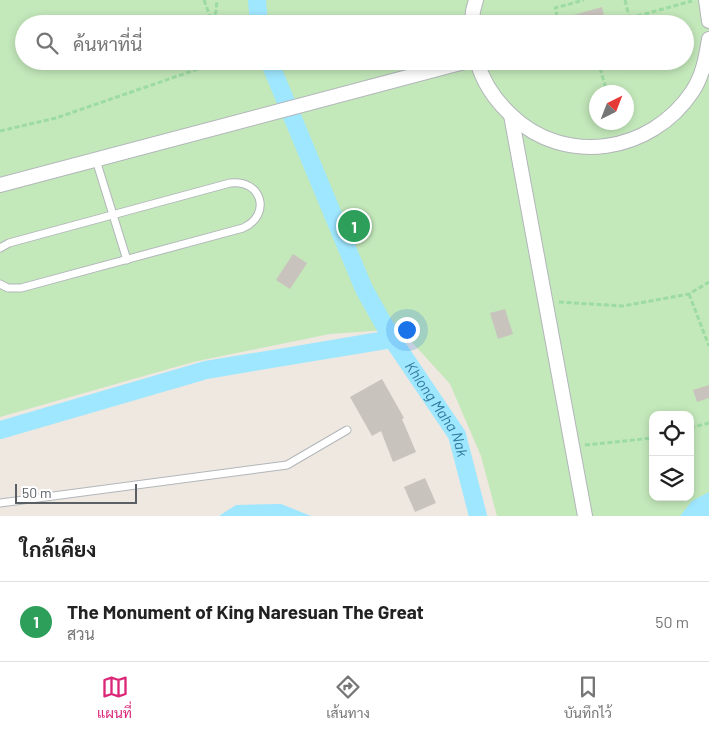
<!DOCTYPE html>
<html lang="th">
<meta charset="utf-8">
<style>
:root{--surface:#fff;--page:#f6f6f6;--text:#222;--muted:#767676;--line:#e0e0e0;--accent:#db2777}
body{margin:0;font-family:Barlow,Sarabun,sans-serif;background:var(--page);color:var(--text)}
.controls{position:absolute;right:15px;bottom:15px;display:grid;overflow:hidden;border-radius:10px;box-shadow:0 2px 8px #0003}
.controls button{width:45px;height:45px;display:grid;place-items:center;padding:0;border:0;border-bottom:1px solid var(--line);background:var(--surface);color:var(--text);font:25px sans-serif}
.compass{position:absolute;left:589px;top:85px;width:45px;height:45px;border-radius:50%;background:var(--surface);box-shadow:0 2px 8px #0003;rotate:42deg}
.scale{position:absolute;left:15px;bottom:12px;width:122px;box-sizing:border-box;padding-left:5px;border:2px solid #595f63;border-top:0;font-size:14px;line-height:18px;white-space:nowrap;color:#595f63;-webkit-text-stroke:4px #fff;paint-order:stroke}
.you{position:absolute;left:406px;top:329px;width:18px;height:18px;margin:-12px;border:4px solid #fff;border-radius:50%;background:#1a73e8;box-shadow:0 0 0 8px #1a73e833}
.badge{display:grid;place-items:center;width:32px;height:32px;border-radius:50%;background:var(--accent);color:#fff;font-size:16px;font-weight:700}
.pin{position:absolute;translate:-50% -50%;border:2px solid #fff;box-shadow:0 1px 5px #0006}
.list{margin:0;padding:0;list-style:none}
h2{display:flex;justify-content:space-between;align-items:center;height:65px;margin:0;padding:0 20px;font-size:21px}
h2 small{font-size:16px;font-weight:400;color:var(--muted)}
.list li{display:grid;grid-template-columns:32px 1fr auto;gap:15px;align-items:center;box-sizing:border-box;height:80px;padding:0 20px;border-top:1px solid var(--line)}
.list b{display:block;font-size:19px;white-space:nowrap}
.list p{margin:0;font-size:16px;white-space:nowrap;color:var(--muted)}
.list em{font-size:16px;font-style:normal;color:var(--muted)}
.icon{flex:none;width:28px;height:28px;fill:none;stroke:currentColor;stroke-width:2;stroke-linecap:round;stroke-linejoin:round}
.map{position:relative;flex:none;width:709px;height:516px;overflow:hidden}
.search{position:absolute;background:var(--surface);box-shadow:0 2px 8px #0003;left:15px;right:15px;top:15px;height:55px;display:flex;align-items:center;gap:12px;box-sizing:border-box;padding:0 18px;border-radius:28px;color:var(--muted);font-size:19px}
.sheet{height:145px;background:var(--surface)}
nav{display:flex;justify-content:space-around;align-items:center;box-sizing:border-box;height:70px;border-top:1px solid var(--line);background:var(--surface);font-size:14px;color:var(--muted)}
nav a{display:grid;justify-items:center;gap:2px}
nav .on{color:var(--accent)}
.map>svg:first-child{display:block}
</style>
<div class="map">
<svg width="709" height="516" viewBox="0 0 709 516">
<rect width="100%" height="100%" fill="#eee8e0"/>
<path fill="#c3e8ba" fill-rule="evenodd" d="M0 0H709V516H497L481 456 450 384 400 329 330 334 193 362 0 417ZM24 24H685V61H24ZM596 92H626V122H596ZM653 415H690V497H653Z"/>
<g fill="#9fe7ff">
<polygon points="709,492 709,516 680,516 692,501"/>
<polygon points="281,504 311,516 219,516 236,505"/>
</g>
<g fill="none" stroke-linecap="round" stroke-linejoin="round">
<g stroke="#9fe7ff" stroke-width="18">
<polyline points="257,0 259,24"/>
<path id="s1" d="M269 61 364 289 392 339 457 435 478 516"/>
<polyline points="0,430 206,370 392,339"/>
</g>
</g>
<g fill="#c9c3be">
<polygon points="602,7 606,24 557,24 556,20"/>
<polygon points="293,254 307,263 290,289 276,280"/>
<polygon points="505,309 513,334 498,339 490,313"/>
<polygon points="382,379 404,418 402,419 416,452 393,462 381,431 372,436 350,397"/>
<polygon points="709,385 709,398 697,402 693,390"/>
<polygon points="425,478 436,503 415,512 404,487"/>
</g>
<g fill="none" stroke-linecap="round" stroke-linejoin="round">
<g stroke="#b2b6ba" stroke-width="9">
<g id="lane">
<polyline points="96,160 127,260"/>
<path d="M0 248 9 243 230 183C262 179 272 215 243 228L21 288H8L0 284"/>
<polyline points="0,503 287,465 347,430"/>
</g>
</g>
<g stroke="#b2b6ba" stroke-width="16">
<g id="street">
<polyline points="706,0 709,21"/>
<polyline points="472,24 473,11 476,0"/>
<path d="M477 61C483 83 495 100 511 115 565 167 651 153 692 92 703 76 706 57 709 39"/>
<polyline points="511,115 585,516"/>
<polyline points="0,185 468,61"/>
</g>
</g>
<g stroke="#9cdba1" stroke-width="3" stroke-dasharray="5 2.5" stroke-linecap="butt">
<polyline points="204,0 213,24"/>
<polyline points="625,0 631,24"/>
<polyline points="630,18 692,1"/>
<polyline points="213,22 216,11 217,0"/>
<polyline points="559,24 555,8 584,0"/>
<polyline points="569,61 571,66 588,61"/>
<polyline points="598,61 607,92"/>
<polyline points="0,131 56,118 198,69 206,61"/>
<polyline points="689,294 709,346"/>
<polyline points="559,302 623,306 689,294 709,282"/>
<polyline points="690,428 709,423"/>
<polyline points="585,445 653,438"/>
</g>
<use href="#lane" stroke="#fff" stroke-width="7"/>
<use href="#street" stroke="#fff" stroke-width="14"/>
</g>
<g text-anchor="middle" stroke-width="5" stroke-linejoin="round" paint-order="stroke">
<g font-size="15" font-style="italic" fill="#2e799d" stroke="#fff">
<text dy="5" stroke="none"><textPath href="#s1" startOffset="388">Khlong Maha Nak</textPath></text>
</g>
</g>
</svg>
<div class="controls">
<button><svg class="icon" aria-label="locate" viewBox="0 0 24 24"><circle cx="12" cy="12" r="6"/><path d="M12 2v4M12 18v4M2 12h4M18 12h4"/></svg></button>
<button><svg class="icon" aria-label="layers" viewBox="0 0 24 24"><path d="M12 4l9 5-9 5-9-5zM3 14l9 5 9-5"/></svg></button>
</div>
<svg class="compass" viewBox="-18 -18 36 36"><path d="M0-13l5 13h-10z" fill="#e53935"/><path d="M0 13l5-13h-10z" fill="#767676"/></svg>
<div class="scale">50 m</div>
<div class="you"></div>
<div class="pin badge" style="left:354px;top:226px;background:#2e9e5b">1</div>
<div class="search"><svg class="icon" aria-label="search" viewBox="0 0 24 24"><circle cx="10" cy="10" r="6"/><path d="M15 15l6 6"/></svg>ค้นหาที่นี่</div>
</div>
<section class="sheet">
<h2>ใกล้เคียง<small></small></h2>
<ul class="list">
<li><span class="badge" style="background:#2e9e5b">1</span><div><b>The Monument of King Naresuan The Great</b><p>สวน</p></div><em>50 m</em></li>
</ul>
</section>
<nav>
<a class="on"><svg class="icon" aria-label="map" viewBox="0 0 24 24"><path d="M3 6l6-2 6 2 6-2v14l-6 2-6-2-6 2zM9 4v14M15 6v14"/></svg>แผนที่</a>
<a><svg class="icon" aria-label="directions" viewBox="0 0 24 24"><path d="M12 3l9 9-9 9-9-9zM9 14v-3h6M13 9l2 2-2 2"/></svg>เส้นทาง</a>
<a><svg class="icon" aria-label="saved" viewBox="0 0 24 24"><path d="M7 4h10v16l-5-4-5 4z"/></svg>บันทึกไว้</a>
</nav>
